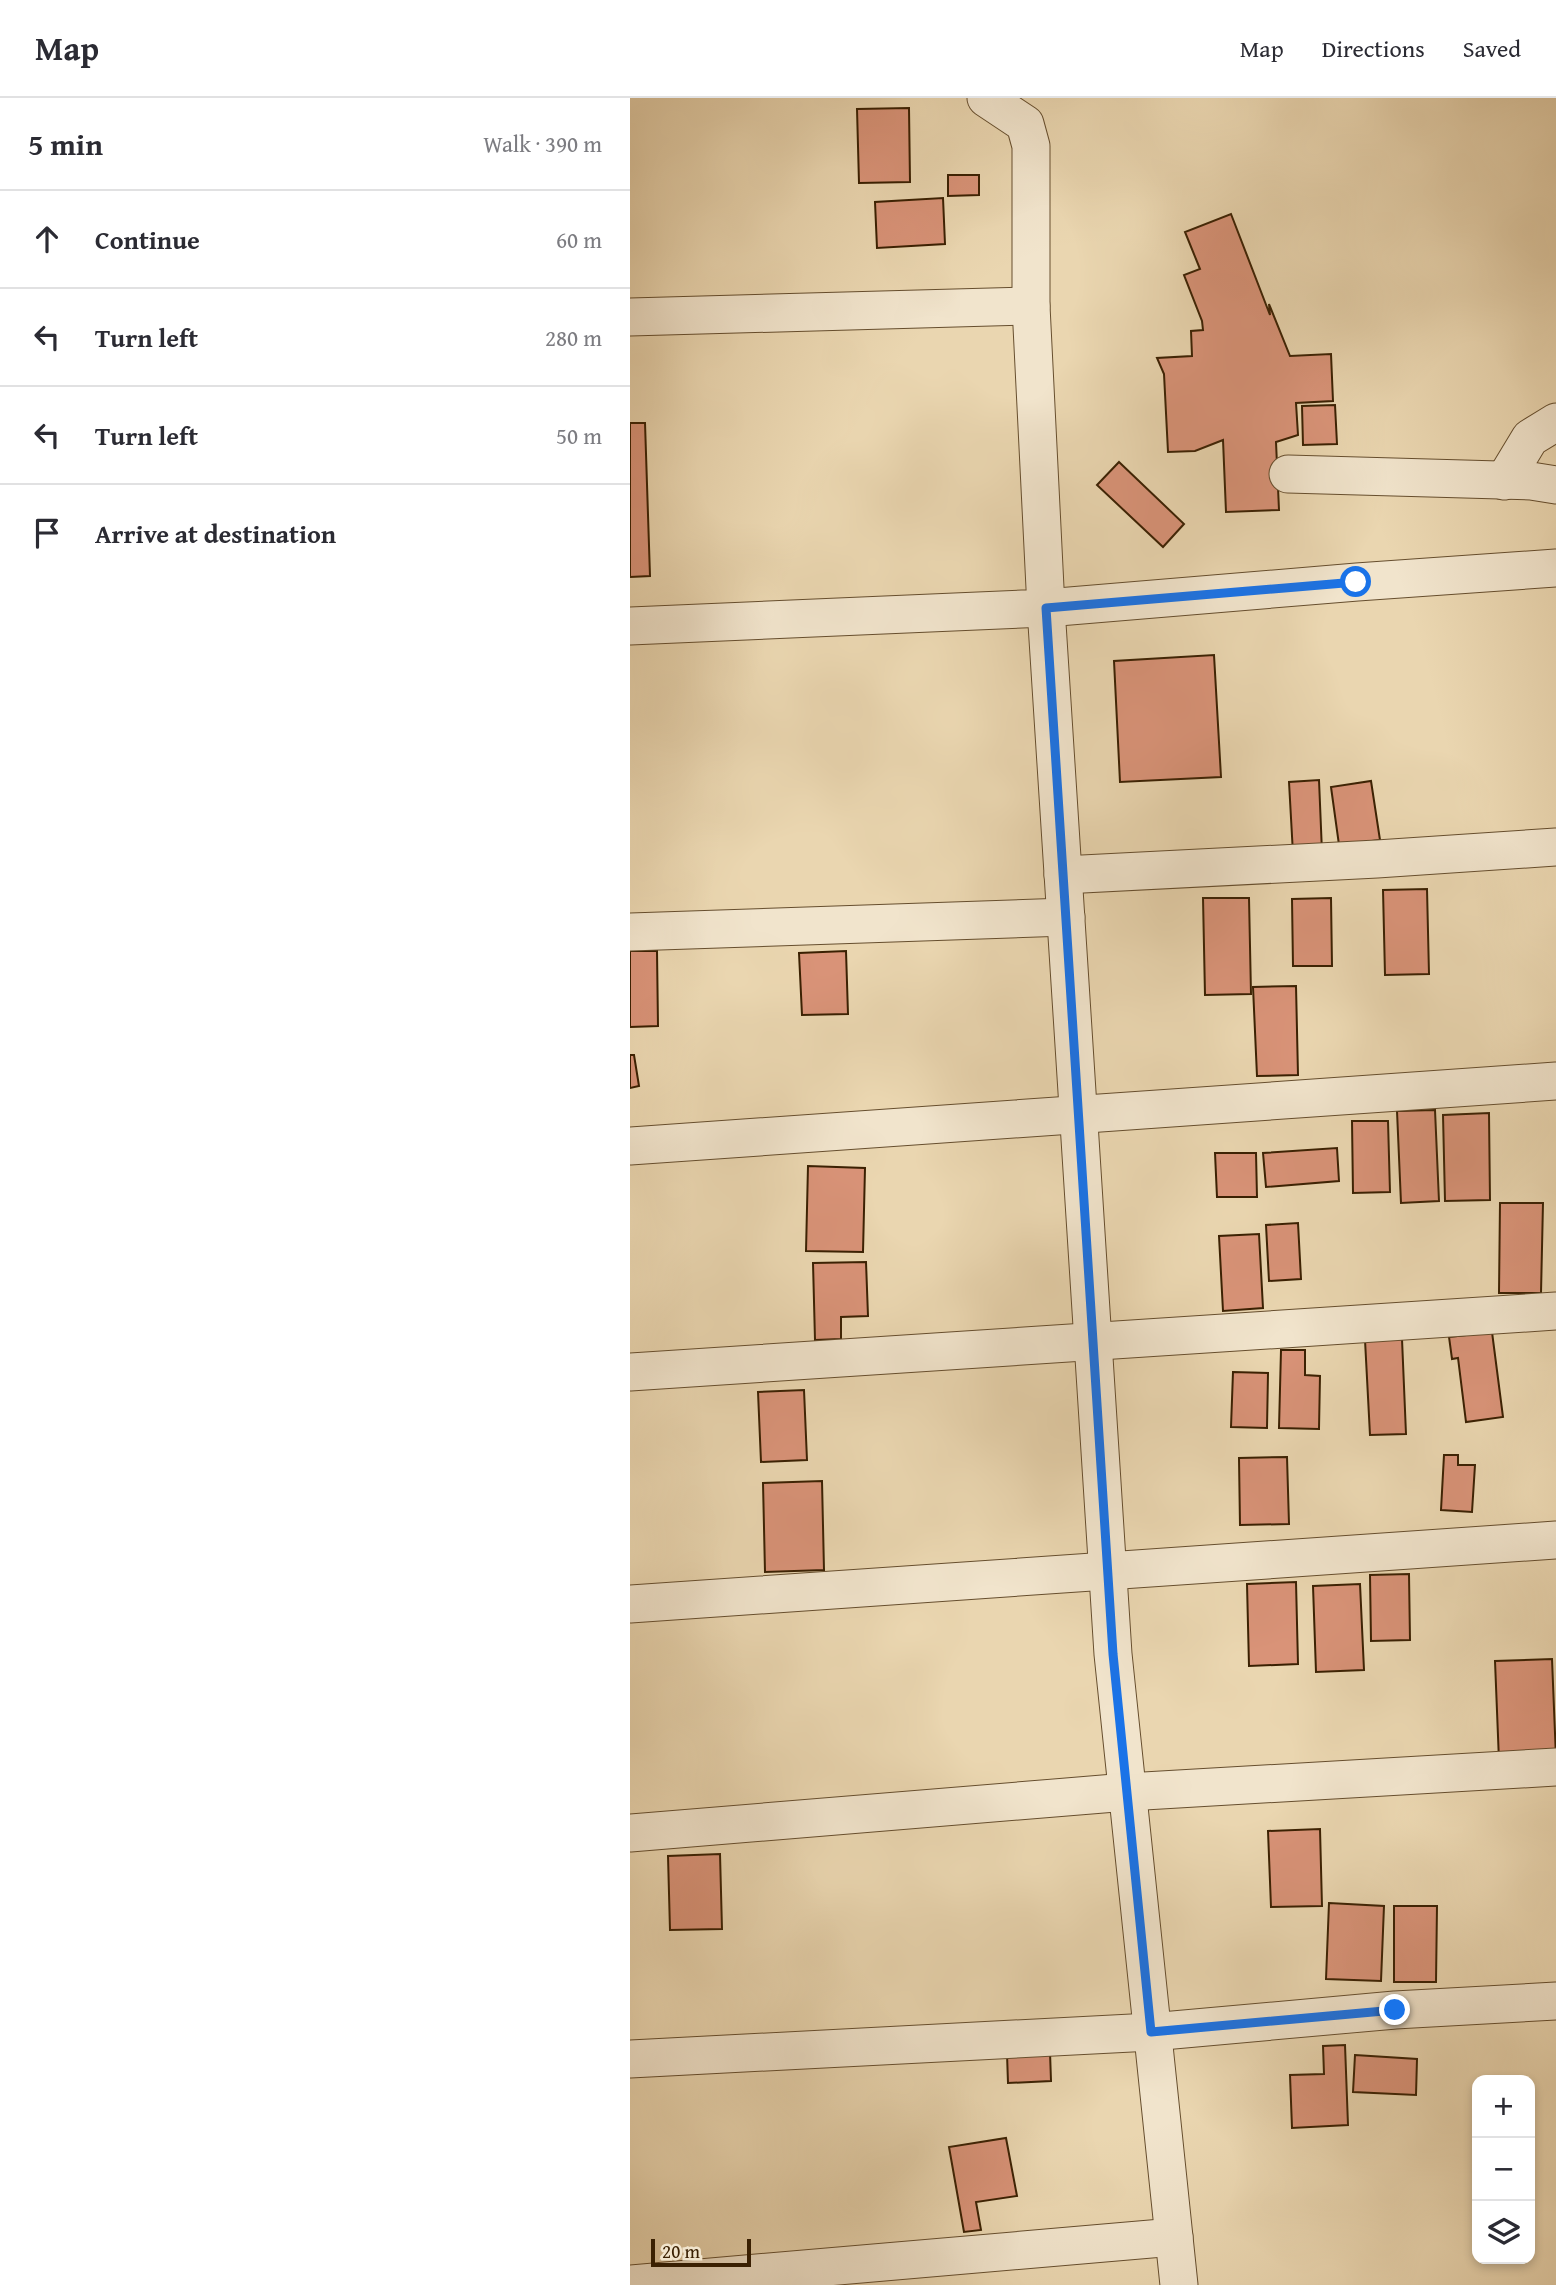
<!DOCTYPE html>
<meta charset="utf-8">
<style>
:root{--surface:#fff;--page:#f2f2f3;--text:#2b2b33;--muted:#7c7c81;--line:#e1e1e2}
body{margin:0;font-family:"Gentium Book Plus",serif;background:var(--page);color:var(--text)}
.controls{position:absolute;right:21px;bottom:21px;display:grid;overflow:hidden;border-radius:14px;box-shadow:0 4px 10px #0003}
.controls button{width:63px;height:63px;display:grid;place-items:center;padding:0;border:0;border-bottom:2px solid var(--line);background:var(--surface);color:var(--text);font:35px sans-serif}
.scale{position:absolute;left:21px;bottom:18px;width:100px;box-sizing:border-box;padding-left:7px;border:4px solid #3a2002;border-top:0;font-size:19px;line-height:24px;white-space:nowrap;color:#3a2002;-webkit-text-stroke:5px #f1e4cc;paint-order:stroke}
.stop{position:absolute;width:21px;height:21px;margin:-16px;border:5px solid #1a73e8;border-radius:50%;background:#fff}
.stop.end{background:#1a73e8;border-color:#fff;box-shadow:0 2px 7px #0008}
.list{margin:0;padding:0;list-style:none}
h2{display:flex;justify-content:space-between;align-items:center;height:91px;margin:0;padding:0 28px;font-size:30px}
h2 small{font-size:23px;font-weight:400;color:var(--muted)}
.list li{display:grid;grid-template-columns:46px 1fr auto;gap:21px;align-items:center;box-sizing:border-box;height:98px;padding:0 28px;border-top:2px solid var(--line)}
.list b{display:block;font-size:26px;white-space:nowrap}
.list em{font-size:23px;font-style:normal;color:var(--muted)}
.icon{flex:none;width:38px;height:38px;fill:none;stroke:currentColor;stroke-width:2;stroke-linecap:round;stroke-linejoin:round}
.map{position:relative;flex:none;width:926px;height:2187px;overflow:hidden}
header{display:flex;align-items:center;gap:42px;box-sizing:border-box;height:98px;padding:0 35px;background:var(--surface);border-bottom:2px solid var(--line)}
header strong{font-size:33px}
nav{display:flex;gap:38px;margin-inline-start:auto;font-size:24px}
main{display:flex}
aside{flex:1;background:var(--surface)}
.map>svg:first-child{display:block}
</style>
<header>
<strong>Map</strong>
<nav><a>Map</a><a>Directions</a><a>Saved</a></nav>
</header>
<main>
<aside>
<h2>5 min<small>Walk · 390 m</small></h2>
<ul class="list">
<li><svg class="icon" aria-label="ahead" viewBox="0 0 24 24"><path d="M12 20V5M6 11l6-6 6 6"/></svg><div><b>Continue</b></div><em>60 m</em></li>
<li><svg class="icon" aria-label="left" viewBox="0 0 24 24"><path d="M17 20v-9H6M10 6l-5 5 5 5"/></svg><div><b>Turn left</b></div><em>280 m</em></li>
<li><svg class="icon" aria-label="left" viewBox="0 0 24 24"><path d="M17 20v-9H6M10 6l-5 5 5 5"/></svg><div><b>Turn left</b></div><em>50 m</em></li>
<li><svg class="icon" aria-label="arrive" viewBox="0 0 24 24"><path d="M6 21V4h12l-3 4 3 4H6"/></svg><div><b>Arrive at destination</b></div></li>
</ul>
</aside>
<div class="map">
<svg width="926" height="2187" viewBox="0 0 926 2187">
<rect width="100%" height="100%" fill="#ead6b0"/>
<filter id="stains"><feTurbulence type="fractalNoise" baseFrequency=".00286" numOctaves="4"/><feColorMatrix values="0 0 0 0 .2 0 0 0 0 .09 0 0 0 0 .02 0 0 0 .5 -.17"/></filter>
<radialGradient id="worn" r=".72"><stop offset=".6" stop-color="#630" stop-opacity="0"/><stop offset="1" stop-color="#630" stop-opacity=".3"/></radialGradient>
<g fill="#d99378" stroke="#3a2002" stroke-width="2">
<polygon points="279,10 280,84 229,85 227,11"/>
<polygon points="318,77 349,77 349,97 318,98"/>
<polygon points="313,100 315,146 247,150 245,104"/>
<polygon points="601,116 640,217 639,206 660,258 701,256 703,303 666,305 668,337 646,344 649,412 596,414 593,342 565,353 538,354 534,276 527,260 562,258 561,233 573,232 572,223 554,177 570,171 555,134"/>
<polygon points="705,307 707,346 673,347 672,308"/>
<polygon points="0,325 15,325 20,478 0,479"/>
<polygon points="489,364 554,426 533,449 467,387"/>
<polygon points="584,557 591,679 490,684 484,563"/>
<polygon points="689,682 692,754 663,756 659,684"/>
<polygon points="741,683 750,742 709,747 701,689"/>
<polygon points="797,791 799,876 755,877 753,792"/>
<polygon points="573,800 619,800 621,896 575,897"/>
<polygon points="701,800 702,868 663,868 662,801"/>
<polygon points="0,853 27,853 28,928 0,929"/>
<polygon points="216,853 218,916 172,917 169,855"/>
<polygon points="666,888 668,977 627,978 623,889"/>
<polygon points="0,957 4,957 9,988 0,990"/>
<polygon points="805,1012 809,1103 771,1105 767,1013"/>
<polygon points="859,1015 860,1102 815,1103 813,1017"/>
<polygon points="722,1023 758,1023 760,1094 723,1095"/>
<polygon points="707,1050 709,1083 636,1089 633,1055"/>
<polygon points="585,1055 626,1055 627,1099 587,1099"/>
<polygon points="178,1068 235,1070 233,1154 176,1153"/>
<polygon points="870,1105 913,1105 911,1195 869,1195"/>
<polygon points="668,1125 671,1181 639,1183 636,1127"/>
<polygon points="629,1136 633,1210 593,1213 589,1138"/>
<polygon points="236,1164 238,1218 211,1219 211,1241 185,1242 183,1165"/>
<polygon points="862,1234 873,1319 836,1324 828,1260 822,1261 819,1239"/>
<polygon points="772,1241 776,1336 740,1337 735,1242"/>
<polygon points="651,1252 675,1252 675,1277 690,1278 689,1331 649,1330"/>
<polygon points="603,1274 638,1275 637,1330 601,1329"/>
<polygon points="174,1292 177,1362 131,1364 128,1294"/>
<polygon points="814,1357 828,1357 828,1367 845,1367 842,1414 811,1412"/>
<polygon points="657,1359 659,1426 610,1427 609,1360"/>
<polygon points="192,1383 194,1472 135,1474 133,1385"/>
<polygon points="779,1476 780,1542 741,1543 740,1477"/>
<polygon points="666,1484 668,1566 619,1568 617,1486"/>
<polygon points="730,1486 734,1572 686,1574 683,1488"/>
<polygon points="922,1561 926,1660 869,1663 865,1563"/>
<polygon points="690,1731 692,1808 641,1809 638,1733"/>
<polygon points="90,1756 92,1831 40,1832 38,1758"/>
<polygon points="699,1805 754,1808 751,1883 696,1881"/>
<polygon points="764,1808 807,1808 806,1884 764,1884"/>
<polygon points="715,1947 718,2027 662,2030 660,1977 694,1976 693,1948"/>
<polygon points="420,1954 421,1983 378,1985 377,1956"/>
<polygon points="725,1957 787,1961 786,1997 723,1994"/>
<polygon points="376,2040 387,2098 346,2104 351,2132 334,2134 319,2049"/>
</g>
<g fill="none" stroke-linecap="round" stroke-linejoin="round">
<g stroke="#664e2e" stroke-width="39">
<g id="minor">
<polyline points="0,219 401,208"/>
<polyline points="658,376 901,383 926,387"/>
<polyline points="874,383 900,340 926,324"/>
<polyline points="0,528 416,510 401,208 401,48 395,26 356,0"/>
<polyline points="433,777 747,761 926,749"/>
<polyline points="0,834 436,819"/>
<polyline points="0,1048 926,983"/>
<polyline points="0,1274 926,1213"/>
<polyline points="0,1506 926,1442"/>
<polyline points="0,1735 497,1694 926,1669"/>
<polyline points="0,1961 521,1934 765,1912 926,1903"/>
<polyline points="0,2186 544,2139"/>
<polyline points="549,2187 483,1556 416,510 727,484 926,470"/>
</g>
</g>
<use href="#minor" stroke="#f1e4cc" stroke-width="37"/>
</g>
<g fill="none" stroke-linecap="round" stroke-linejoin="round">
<polyline stroke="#1a73e8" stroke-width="9" points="726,484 416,510 483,1556 521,1934 765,1912"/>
</g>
<rect width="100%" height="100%" filter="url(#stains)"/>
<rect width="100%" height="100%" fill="url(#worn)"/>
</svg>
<div class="controls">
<button>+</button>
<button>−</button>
<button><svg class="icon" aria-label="layers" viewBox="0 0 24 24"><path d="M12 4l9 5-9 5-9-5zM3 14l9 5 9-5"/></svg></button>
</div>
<div class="scale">20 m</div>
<div class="stop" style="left:726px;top:484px"></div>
<div class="stop end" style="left:765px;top:1912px"></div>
</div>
</main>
